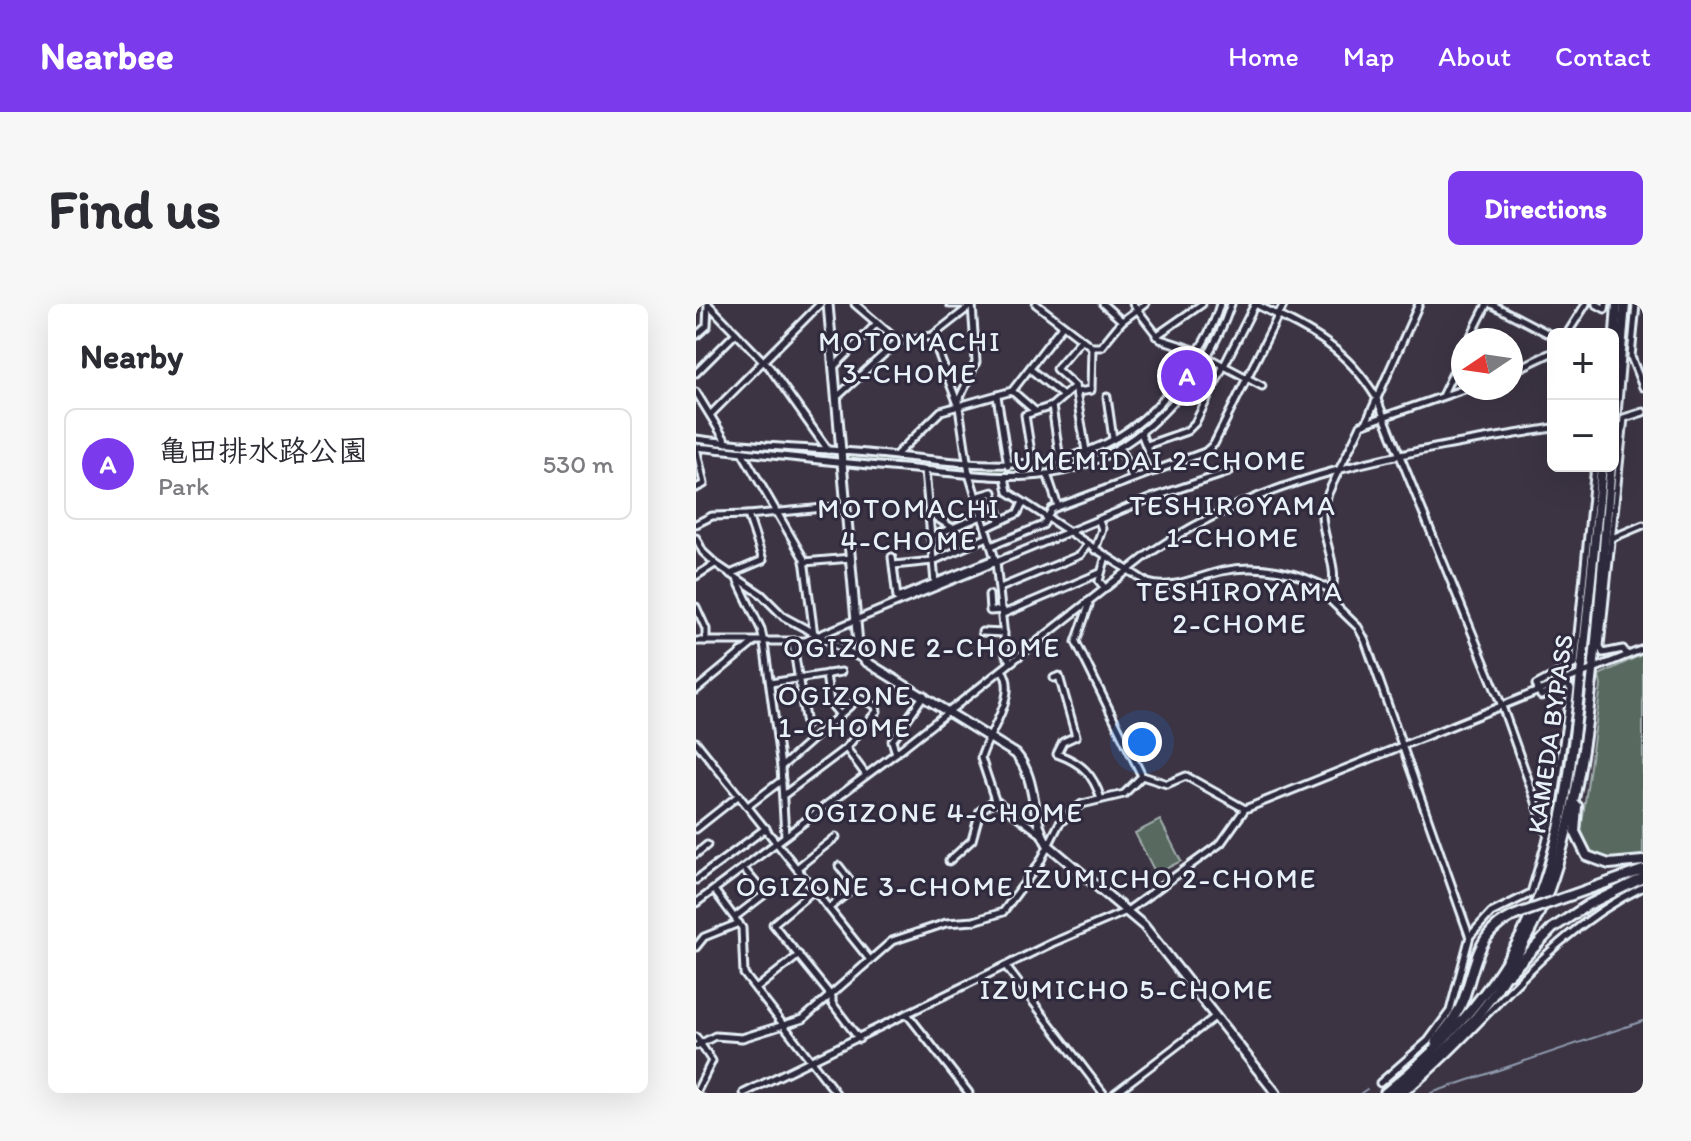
<!DOCTYPE html>
<meta charset="utf-8">
<style>
:root{--surface:#fff;--page:#f7f7f7;--text:#2b2b33;--muted:#7c7c81;--line:#e1e1e2;--accent:#7c3aed}
body{margin:0;font-family:Itim,"Klee One",sans-serif;background:var(--page);color:var(--text)}
.controls{position:absolute;right:24px;top:24px;display:grid;overflow:hidden;border-radius:12px;box-shadow:0 8px 32px #0002}
.controls button{width:72px;height:72px;display:grid;place-items:center;padding:0;border:0;border-bottom:2px solid var(--line);background:var(--surface);color:var(--text);font:40px sans-serif}
.compass{position:absolute;left:755px;top:24px;width:72px;height:72px;border-radius:50%;background:var(--surface);box-shadow:0 8px 32px #0002;rotate:257deg}
.you{position:absolute;left:446px;top:438px;width:28px;height:28px;margin:-20px;border:6px solid #fff;border-radius:50%;background:#1a73e8;box-shadow:0 0 0 12px #1a73e833}
.badge{display:grid;place-items:center;width:52px;height:52px;border-radius:50%;background:var(--accent);color:#fff;font-size:26px;font-weight:700}
.pin{position:absolute;translate:-50% -50%;border:4px solid #fff;box-shadow:0 2px 8px #0006}
.list{margin:0;padding:0;list-style:none}
h2{display:flex;justify-content:space-between;align-items:center;height:104px;margin:0;padding:0 32px;font-size:34px}
h2 small{font-size:26px;font-weight:400;color:var(--muted)}
.list li{display:grid;grid-template-columns:52px 1fr auto;gap:24px;align-items:center;box-sizing:border-box;height:112px;margin:0 16px 16px;padding:0 16px;border:2px solid var(--line);border-radius:12px}
.list b{display:block;font-size:30px;white-space:nowrap}
.list p{margin:0;font-size:26px;white-space:nowrap;color:var(--muted)}
.list em{font-size:26px;font-style:normal;color:var(--muted)}
.map{position:relative;flex:none;width:947px;height:789px;overflow:hidden;border-radius:12px}
header{display:flex;align-items:center;gap:48px;box-sizing:border-box;height:112px;padding:0 40px;background:var(--accent);color:#fff}
header strong{font-size:38px}
nav{display:flex;gap:44px;margin-inline-start:auto;font-size:28px}
.intro{display:flex;align-items:center;justify-content:space-between;box-sizing:border-box;height:192px;padding:0 48px}
h1{margin:0;font-size:56px}
.button{padding:20px 36px;border-radius:12px;background:var(--accent);color:#fff;font-size:28px;font-weight:700}
main{display:flex;gap:48px;padding:0 48px}
aside{flex:1;background:var(--surface);border-radius:12px;box-shadow:0 8px 32px #0002}
.map>svg:first-child{display:block}
</style>
<header>
<strong>Nearbee</strong>
<nav><a>Home</a><a>Map</a><a>About</a><a>Contact</a></nav>
</header>
<div class="intro"><h1>Find us</h1><a class="button">Directions</a></div>
<main>
<aside>
<h2>Nearby<small></small></h2>
<ul class="list">
<li><span class="badge">A</span><div><b>亀田排水路公園</b><p>Park</p></div><em>530 m</em></li>
</ul>
</aside>
<div class="map">
<svg width="947" height="789" viewBox="0 0 947 789">
<rect width="100%" height="100%" fill="#3c3443"/>
<filter id="ink" filterUnits="userSpaceOnUse"><feTurbulence type="fractalNoise" baseFrequency=".0125" numOctaves="2"/><feDisplacementMap in="SourceGraphic" scale="16" xChannelSelector="R" yChannelSelector="G"/><feConvolveMatrix kernelMatrix="1 2 1 2 8 2 1 2 1" color-interpolation-filters="sRGB"/></filter>
<g filter="url(#ink)">
<g fill="#596960" stroke="#a0adac" stroke-width="2">
<path d="M526 0H533C500 99 411 172 305 170L0 142V138C48 144 97 145 146 150 270 164 403 193 486 74 502 51 519 28 526 0Z"/>
<polygon points="947,350 947,553 918,555 895,549 885,527 905,382 903,371"/>
<polygon points="464,516 485,557 460,570 439,529"/>
</g>
<g fill="none" stroke-linecap="round" stroke-linejoin="round">
<g stroke="#909baf" stroke-width="2">
<polyline points="665,789 671,785"/>
<polyline points="735,789 947,717"/>
</g>
<g stroke="#e8f1f8" stroke-width="11">
<g id="minor">
<polyline points="12,0 74,64 132,146"/>
<polyline points="159,0 202,37"/>
<polyline points="254,0 273,0"/>
<polyline points="340,0 396,43 405,43 426,17 449,0"/>
<polyline points="407,0 426,17"/>
<polyline points="437,0 464,35 498,46 566,82"/>
<path d="M559 0C612 26 648 41 680 93L806 402 852 532"/>
<path d="M723 0 670 119 665 121C658 138 627 194 626 207 624 235 648 267 632 294L662 323 669 336 773 631"/>
<polyline points="795,0 851,29"/>
<polyline points="900,0 909,5 910,0"/>
<polyline points="940,0 935,53 947,83"/>
<polyline points="871,30 890,0"/>
<polyline points="0,32 11,22 12,0"/>
<polyline points="236,32 263,103 273,170 300,258 310,351 315,358"/>
<polyline points="460,32 506,0"/>
<polyline points="773,36 791,0"/>
<polyline points="384,37 360,65 379,82 392,159"/>
<polyline points="138,63 181,19"/>
<polyline points="334,65 367,92"/>
<polyline points="815,68 857,48"/>
<polyline points="0,69 40,29"/>
<polyline points="316,87 339,107"/>
<polyline points="0,88 31,139"/>
<polyline points="381,88 395,86 396,43"/>
<polyline points="301,92 312,162"/>
<polyline points="746,92 767,48"/>
<polyline points="141,93 202,37 236,32 277,0"/>
<polyline points="411,93 417,135"/>
<polyline points="262,98 280,58 276,1"/>
<polyline points="356,102 364,156"/>
<polyline points="15,110 124,0"/>
<polyline points="670,119 771,84"/>
<polyline points="445,129 460,167"/>
<path d="M0 135C57 143 114 144 171 149 287 160 404 188 483 75 500 51 516 29 524 0"/>
<polyline points="451,141 491,127 499,119 559,0"/>
<path d="M0 143C69 150 137 158 206 164 254 168 304 177 352 170 438 157 508 80 535 0"/>
<polyline points="424,143 436,174"/>
<polyline points="46,148 108,255 118,331"/>
<polyline points="200,151 245,107 316,87 366,22"/>
<polyline points="337,161 329,111 356,102 379,82"/>
<polyline points="229,166 239,279"/>
<polyline points="351,170 362,202"/>
<path d="M309 173 312 188 452 279C476 287 503 272 526 267 563 259 604 268 637 287"/>
<polyline points="0,184 8,180 0,143"/>
<polyline points="280,193 297,188 304,216"/>
<polyline points="233,209 255,223"/>
<polyline points="0,220 16,212 52,211"/>
<polyline points="290,224 322,209 327,198"/>
<polyline points="234,233 286,212"/>
<polyline points="0,234 7,248 20,260 65,290 88,313 168,356"/>
<polyline points="916,234 947,221"/>
<polyline points="295,242 347,221 356,205 509,148 518,140 588,0"/>
<polyline points="399,246 406,225 403,217"/>
<polyline points="196,253 201,294 298,255"/>
<polyline points="108,258 155,254"/>
<polyline points="198,261 237,257 292,233"/>
<polyline points="34,270 67,256 52,211 150,202"/>
<polyline points="0,272 19,260"/>
<polyline points="42,277 65,325 68,339 85,463 89,532"/>
<polyline points="304,284 384,251 391,241"/>
<polyline points="409,284 403,277 410,252"/>
<polyline points="293,291 294,307 307,306"/>
<polyline points="391,298 393,301 380,338 446,472 471,480 490,472 549,505"/>
<polyline points="0,303 10,325 10,337"/>
<polyline points="307,310 404,269"/>
<polyline points="286,328 308,329"/>
<polyline points="0,337 109,337 455,194 533,168"/>
<polyline points="97,340 110,421"/>
<polyline points="931,351 927,345 907,349 904,342 928,114 947,108"/>
<path d="M306 366C324 390 291 430 285 454L299 496 345 530"/>
<polyline points="130,370 134,399 144,411"/>
<path d="M358 374 363 372 380 432 367 438 361 450C386 459 397 470 405 495"/>
<polyline points="74,379 145,368"/>
<polyline points="0,386 57,339"/>
<polyline points="0,438 174,656"/>
<polyline points="150,444 170,471"/>
<polyline points="200,449 196,437 228,391"/>
<polyline points="85,463 163,394 180,402 181,407 150,444 89,490"/>
<polyline points="52,502 86,476"/>
<polyline points="0,525 43,491"/>
<polyline points="0,550 11,541"/>
<polyline points="253,557 276,536 284,507 299,496"/>
<polyline points="101,564 140,533"/>
<polyline points="0,576 70,524"/>
<polyline points="18,586 46,624 48,670 140,789"/>
<polyline points="118,586 77,620 136,693 136,699 163,735"/>
<path d="M0 599 200 449 454 249C572 168 718 146 857 124"/>
<polyline points="133,604 159,583 143,562"/>
<polyline points="39,613 69,590 47,564"/>
<polyline points="0,643 8,633 43,619"/>
<polyline points="311,664 407,789"/>
<polyline points="60,685 103,651"/>
<polyline points="212,711 273,789"/>
<polyline points="0,733 16,757 0,789"/>
<polyline points="0,742 19,732 46,734 107,715 196,637 250,619 278,617 307,608 344,558 363,520 375,508 386,500 428,490 446,472"/>
<polyline points="684,779 732,737 754,707 774,632 795,609 835,589 855,521 875,385 871,381 845,392 840,381 879,360 899,162"/>
<polyline points="48,789 356,639 431,607 525,539 549,505 947,345"/>
<polyline points="419,789 520,712"/>
<path d="M708 789C792 721 847 631 947 583"/>
</g>
</g>
<g stroke="#e8f1f8" stroke-width="13">
<path id="major" d="M132 0 162 340 169 357 320 450C342 476 334 513 352 541L448 622 580 789"/>
</g>
<g stroke="#e8f1f8" stroke-width="14">
<g id="highway">
<polyline points="917,58 921,0"/>
<polyline points="917,139 929,0"/>
<polyline points="881,502 879,528 891,552 913,560 947,557"/>
<polyline points="856,598 947,566"/>
<polyline points="813,670 857,624 892,601 947,574"/>
<path d="M740 737C751 723 762 711 768 694 781 655 782 624 825 609"/>
<path d="M689 789C744 745 794 692 827 628 866 551 875 465 884 380 892 308 899 235 906 162"/>
<path d="M699 789C739 756 781 720 807 675 824 647 840 619 852 588 898 465 902 295 915 162"/>
</g>
</g>
<use href="#minor" stroke="#2f2a3d" stroke-width="5"/>
<use href="#major" stroke="#2f2a3d" stroke-width="7"/>
<use href="#highway" stroke="#2f2a3d" stroke-width="8"/>
<g stroke="#e8f1f8" stroke-width="14" stroke-linecap="butt">
<polyline id="highway-bridge" points="825,609 856,598"/>
</g>
<use href="#highway-bridge" stroke="#2f2a3d" stroke-width="8"/>
</g>
</g>
<g text-anchor="middle" stroke-width="6" stroke-linejoin="round" paint-order="stroke">
<g font-size="26" fill="#e8f1f8" stroke="#2f2a3d">
<text transform="translate(854 430) rotate(-82)" y="9">KAMEDA BYPASS</text>
</g>
<g font-size="28" letter-spacing="2" fill="#e8f1f8" stroke="#2f2a3d">
<text x="214" y="47">MOTOMACHI<tspan x="214" dy="32">3-CHOME</tspan></text>
<text x="464" y="166">UMEMIDAI 2-CHOME</text>
<text x="537" y="211">TESHIROYAMA<tspan x="537" dy="32">1-CHOME</tspan></text>
<text x="213" y="214">MOTOMACHI<tspan x="213" dy="32">4-CHOME</tspan></text>
<text x="544" y="297">TESHIROYAMA<tspan x="544" dy="32">2-CHOME</tspan></text>
<text x="226" y="353">OGIZONE 2-CHOME</text>
<text x="149" y="401">OGIZONE<tspan x="149" dy="32">1-CHOME</tspan></text>
<text x="248" y="518">OGIZONE 4-CHOME</text>
<text x="474" y="584">IZUMICHO 2-CHOME</text>
<text x="179" y="592">OGIZONE 3-CHOME</text>
<text x="431" y="695">IZUMICHO 5-CHOME</text>
</g>
</g>
</svg>
<div class="controls">
<button>+</button>
<button>−</button>
</div>
<svg class="compass" viewBox="-18 -18 36 36"><path d="M0-13l5 13h-10z" fill="#e53935"/><path d="M0 13l5-13h-10z" fill="#7c7c81"/></svg>
<div class="you"></div>
<div class="pin badge" style="left:491px;top:72px">A</div>
</div>
</main>
